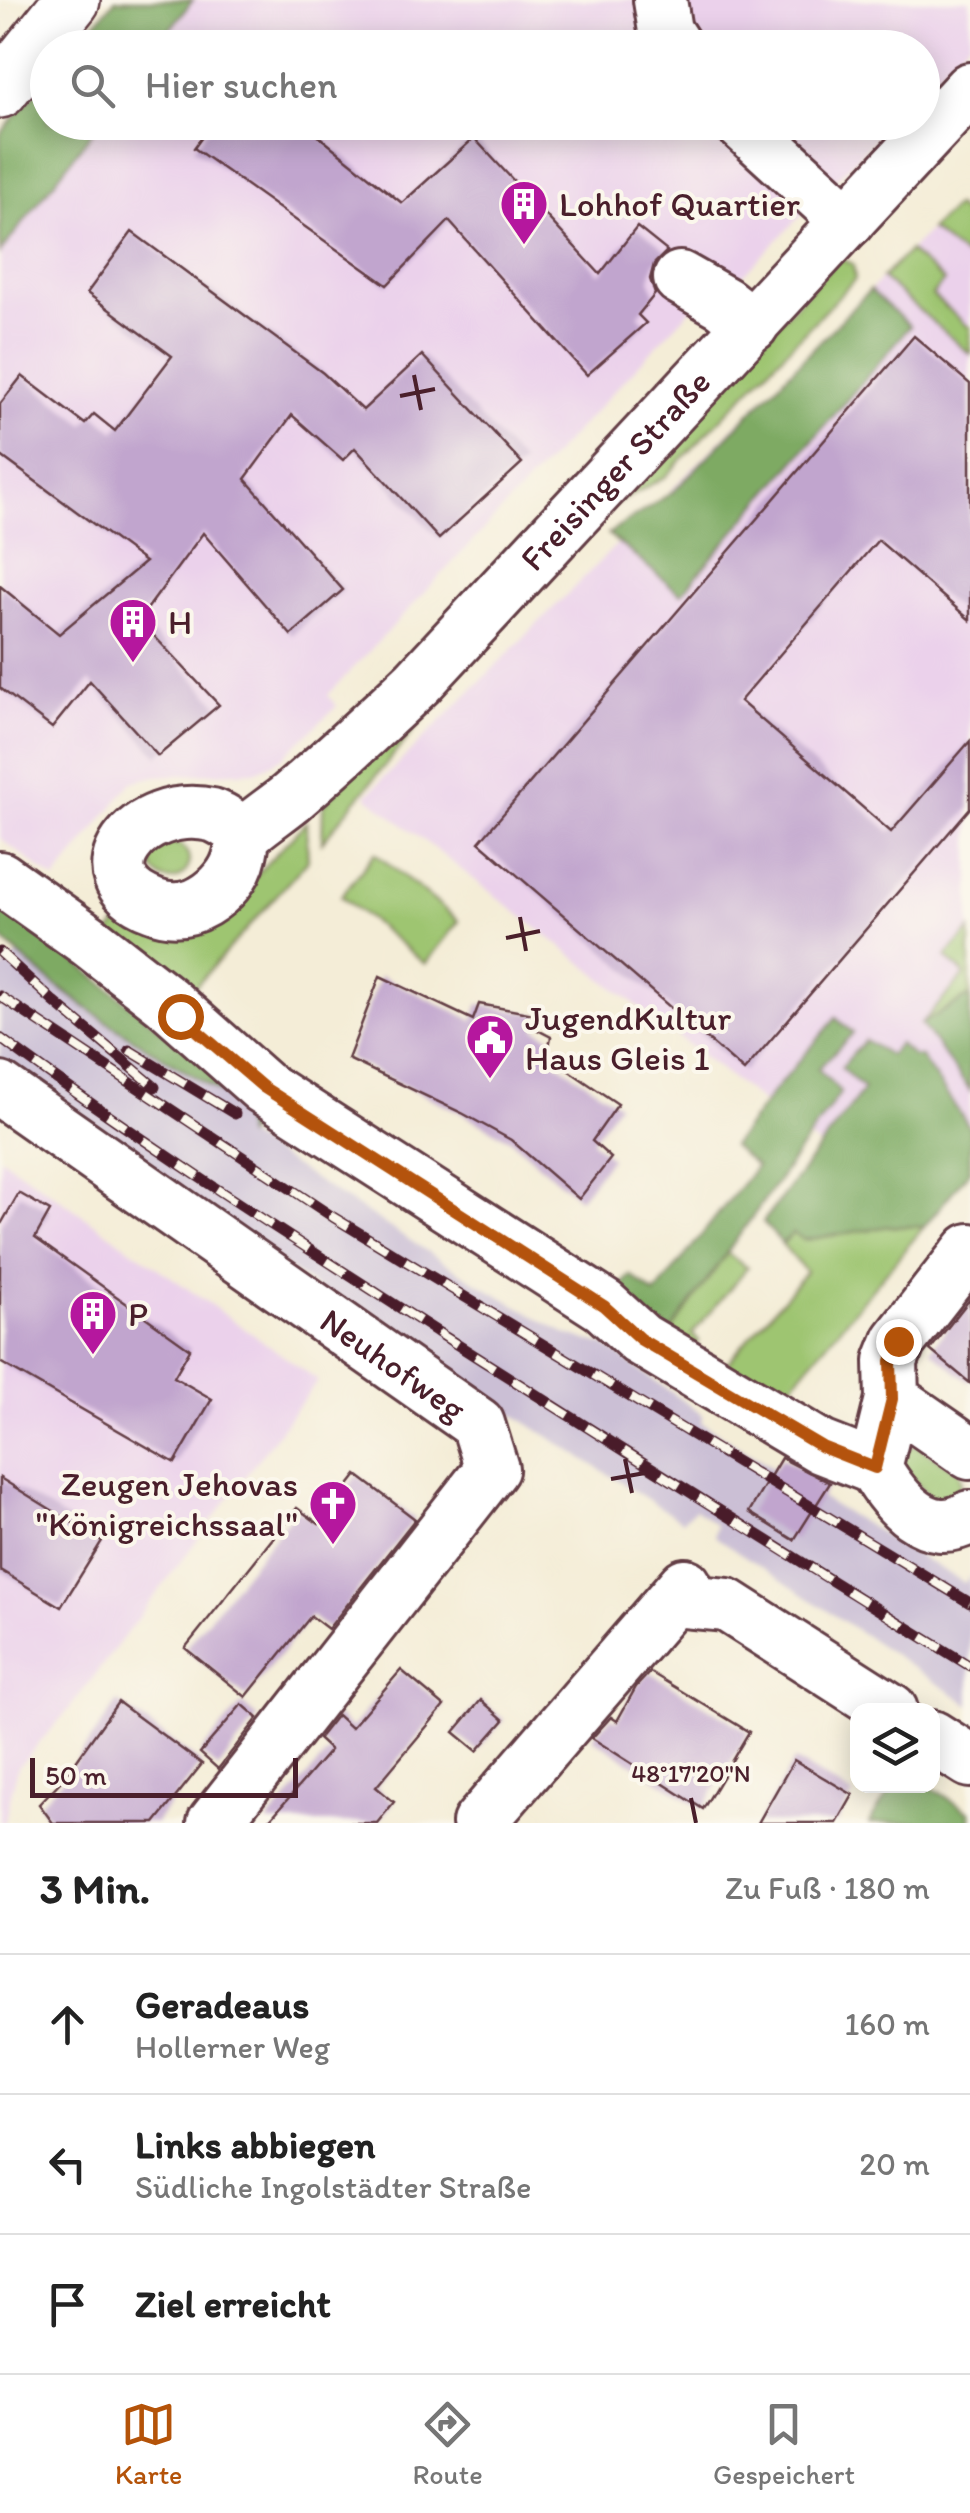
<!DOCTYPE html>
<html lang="de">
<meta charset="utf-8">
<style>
:root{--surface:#fff;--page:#f2f2f2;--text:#222;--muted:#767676;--line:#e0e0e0;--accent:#b45309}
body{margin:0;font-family:Itim,sans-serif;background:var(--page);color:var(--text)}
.controls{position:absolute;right:30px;bottom:30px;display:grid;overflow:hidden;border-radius:20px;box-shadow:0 5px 25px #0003}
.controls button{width:90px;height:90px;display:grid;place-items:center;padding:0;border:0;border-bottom:2px solid var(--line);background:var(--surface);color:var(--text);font:50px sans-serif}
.scale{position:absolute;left:30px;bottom:25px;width:268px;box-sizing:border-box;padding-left:10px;border:5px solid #4a1f2b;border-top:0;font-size:28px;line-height:35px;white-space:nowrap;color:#4a1f2b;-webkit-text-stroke:8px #fbf7ec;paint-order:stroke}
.stop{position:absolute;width:30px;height:30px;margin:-22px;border:8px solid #b45309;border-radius:50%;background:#fff}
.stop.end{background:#b45309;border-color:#fff;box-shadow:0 2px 10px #0008}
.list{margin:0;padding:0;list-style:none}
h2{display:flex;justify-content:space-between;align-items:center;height:130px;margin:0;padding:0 40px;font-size:42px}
h2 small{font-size:32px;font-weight:400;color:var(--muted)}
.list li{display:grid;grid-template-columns:65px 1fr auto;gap:30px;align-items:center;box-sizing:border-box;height:140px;padding:0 40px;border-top:2px solid var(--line)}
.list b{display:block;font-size:38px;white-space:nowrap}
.list p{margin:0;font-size:32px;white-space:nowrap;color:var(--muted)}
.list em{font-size:32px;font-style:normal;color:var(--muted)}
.icon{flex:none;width:55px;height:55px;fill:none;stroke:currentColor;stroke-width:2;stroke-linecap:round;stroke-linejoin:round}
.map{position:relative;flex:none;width:970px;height:1823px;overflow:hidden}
.search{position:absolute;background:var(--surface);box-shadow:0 5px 25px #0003;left:30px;right:30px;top:30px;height:110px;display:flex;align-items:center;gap:25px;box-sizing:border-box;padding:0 35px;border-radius:55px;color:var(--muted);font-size:38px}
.sheet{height:550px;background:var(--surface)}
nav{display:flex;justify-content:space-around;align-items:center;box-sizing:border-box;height:140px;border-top:2px solid var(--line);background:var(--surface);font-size:28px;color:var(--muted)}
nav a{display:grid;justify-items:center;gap:5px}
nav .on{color:var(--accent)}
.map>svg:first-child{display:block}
</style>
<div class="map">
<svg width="970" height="1823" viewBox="0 0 970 1823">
<rect width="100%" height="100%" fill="#fbf7ec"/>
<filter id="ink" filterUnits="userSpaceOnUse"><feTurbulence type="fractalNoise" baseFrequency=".01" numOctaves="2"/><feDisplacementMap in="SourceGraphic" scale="20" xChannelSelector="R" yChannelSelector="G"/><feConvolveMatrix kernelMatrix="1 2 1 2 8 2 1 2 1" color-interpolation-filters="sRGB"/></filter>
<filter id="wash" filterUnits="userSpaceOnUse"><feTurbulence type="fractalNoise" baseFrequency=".0048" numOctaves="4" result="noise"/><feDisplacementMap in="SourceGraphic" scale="40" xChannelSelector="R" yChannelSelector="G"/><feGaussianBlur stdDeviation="2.25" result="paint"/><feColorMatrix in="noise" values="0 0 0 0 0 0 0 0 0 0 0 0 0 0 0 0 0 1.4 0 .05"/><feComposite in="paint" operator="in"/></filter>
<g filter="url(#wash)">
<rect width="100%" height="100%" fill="#f4edd7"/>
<g fill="#ebd1eb">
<polygon points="193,0 970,0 970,40 923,89 922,48 156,48"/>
<polygon points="99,123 890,123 704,316 693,307 328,695 337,706 283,757 257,771 156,776 132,782 55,880 0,838 0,253"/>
<polygon points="954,206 970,219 970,1170 924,1227 366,796"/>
<polygon points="0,1157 318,1380 70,1708 18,1767 4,1823 0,1823"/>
</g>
<polygon fill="#cbbfd5" points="18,955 113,1024 250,1111 243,1123 246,1136 466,1276 566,1334 606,1346 703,1415 701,1422 821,1498 965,1583 970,1575 970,1705 714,1536 716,1525 695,1509 682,1521 362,1319 0,1071 0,972"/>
<g fill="#9ec571" stroke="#74724e" stroke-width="2.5">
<polygon points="955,206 970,219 970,250 964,256 930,230"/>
<polygon points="909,251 944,281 932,295 970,328 970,354 882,278"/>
<polygon points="839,258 853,264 855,279 665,477 601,512"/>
<polygon points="432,700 422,720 322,842 323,806 404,712"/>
<polygon points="306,822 308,860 194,988 184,993 107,937 125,914 216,917"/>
<circle cx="170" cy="861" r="19"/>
<polygon points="375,853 459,921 425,964 341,896"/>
<polygon points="970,930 970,996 921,1024 965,975 946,957"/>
<polygon points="890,1226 924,1227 773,1407 717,1375 806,1272 782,1244 793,1232 805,1240"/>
<polygon points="727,1253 747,1268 692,1334 699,1341 689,1354 667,1337"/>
<polygon points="916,1445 959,1472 961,1482 956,1497 939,1506 895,1462 905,1449"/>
</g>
<g fill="#7eaa63" stroke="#646447" stroke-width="2.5">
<polygon points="115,0 193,0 156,47 75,47"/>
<polygon points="47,79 48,122 99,123 0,253 0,134"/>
<polygon points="870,290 910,326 681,594 608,534 674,491"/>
<path d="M0 901 263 1110 246 1136 243 1123 249 1110C166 1058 70 1006 0 937Z"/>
<polygon points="970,996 970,1091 921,1024"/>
<polygon points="836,1018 853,1033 818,1069 841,1092 667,1337 615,1294 630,1275 655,1294 756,1166 732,1146 772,1093"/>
<polygon points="865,1040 889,1055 899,1044 913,1056 921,1057 970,1128 970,1170 924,1227 890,1226 804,1240 793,1233 782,1244 763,1222 864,1089 841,1068"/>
<polygon points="893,1786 929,1786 970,1812 970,1823 869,1823"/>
</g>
<g id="blocks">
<g fill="#c1a5ce">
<polygon points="213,122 301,122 402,203 474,138 600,274 637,227 667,251 654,264 650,279 655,294 638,315 646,323 587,375 449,221 387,285 194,148"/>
<polygon points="132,232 323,373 363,410 422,355 522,463 439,539 355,448 343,460 292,415 245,479 343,590 291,635 203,533 139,620 219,705 158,756 90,681 52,728 0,688 0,586 59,634 145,562 0,455 0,404 22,376 85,424 94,414 115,431 172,356 87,293"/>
<polygon points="914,336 970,384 970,620 878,540 740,701 891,832 970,741 970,808 744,1071 479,842"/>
<polygon points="380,976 473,1020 479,1004 539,1015 536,1029 551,1037 547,1056 618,1104 592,1141 611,1158 579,1199 511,1140 462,1113 348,1059"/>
<polygon points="19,1193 50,1211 35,1238 190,1349 174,1377 212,1399 175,1463 0,1362 0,1226"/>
<polygon points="970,1299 970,1383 930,1350"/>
<polygon points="781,1458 830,1483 794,1540 749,1512"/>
<polygon points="357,1475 415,1519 328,1629 311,1616 246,1697 185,1648 297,1508 319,1524"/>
<polygon points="0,1478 102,1541 61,1607 0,1570"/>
<polygon points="401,1670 444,1706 376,1787 394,1802 377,1823 267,1823 330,1750 318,1739 337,1715 351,1728"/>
<polygon points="650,1672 749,1732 703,1809 592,1738 611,1717 617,1721 636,1687"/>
<polygon points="481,1700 504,1720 477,1751 454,1732"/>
<polygon points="118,1702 202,1764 155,1823 53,1823 39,1804 63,1779"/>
<polygon points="242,1704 258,1718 218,1769 200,1753"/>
<polygon points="794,1760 853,1795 837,1823 758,1823"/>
</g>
</g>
</g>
<g filter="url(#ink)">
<use href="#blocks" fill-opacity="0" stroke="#643e45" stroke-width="2.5"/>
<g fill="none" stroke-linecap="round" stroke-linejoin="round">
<g stroke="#643e45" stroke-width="58">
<g id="minor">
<polyline points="660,0 665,31 676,48"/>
<polyline points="740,122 848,221"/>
<polyline points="680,278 724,303 752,325"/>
<path id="s1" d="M245 834C235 828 223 818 212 815 137 799 78 877 153 905 170 912 187 911 204 901 221 891 236 874 240 855 242 849 242 838 246 833 254 824 283 805 294 795 336 759 377 721 418 682L970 89"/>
<polyline points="0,878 89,941 166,1001 263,1087 604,1306 640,1339 821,1447 875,1468"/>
<path id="s2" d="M0 1089 478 1424 492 1469 214 1823"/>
<path d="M970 1250 899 1341 891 1361 892 1399 875 1468C894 1500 927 1543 970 1517"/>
<polyline points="892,1399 970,1453"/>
<polyline points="673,1600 727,1605 891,1710"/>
<polyline points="932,1737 970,1761"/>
<polyline points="479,1823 685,1585"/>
</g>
</g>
<g stroke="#643e45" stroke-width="60">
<polyline id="major" points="0,90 72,0"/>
</g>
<use href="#minor" stroke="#fff" stroke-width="52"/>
<use href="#major" stroke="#fff" stroke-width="55"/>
<g stroke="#4a1f2b" stroke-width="11">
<g id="rail">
<polyline points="0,952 53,1001 155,1087"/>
<polyline points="0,996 333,1217 970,1603"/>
<path d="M0 1038C142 1143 291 1238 439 1333 615 1445 791 1557 970 1666"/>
<polyline points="129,1050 235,1114"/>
</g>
</g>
<use href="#rail" stroke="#fbf7ec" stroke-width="8" stroke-dasharray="22" stroke-linecap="butt"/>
</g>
</g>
<g fill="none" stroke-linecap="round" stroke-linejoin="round" filter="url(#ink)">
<polyline stroke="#b45309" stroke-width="12" points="180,1016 263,1087 604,1306 640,1339 822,1447 875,1468 892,1399 891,1361 898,1341"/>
</g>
<path fill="none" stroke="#4a1f2b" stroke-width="4" d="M414 375 421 410M400 396 435 389M520 917 526 951M506 938 540 931M625 1459 632 1493M611 1479 645 1473M691 1798 696 1823"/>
<defs>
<g id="building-pin" transform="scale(2.5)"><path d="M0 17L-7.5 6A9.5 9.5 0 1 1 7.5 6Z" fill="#b5179e" stroke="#fbf7ec"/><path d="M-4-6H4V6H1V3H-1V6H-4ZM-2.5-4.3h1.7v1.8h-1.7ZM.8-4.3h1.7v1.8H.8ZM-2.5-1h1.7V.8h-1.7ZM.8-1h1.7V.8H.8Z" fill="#fff"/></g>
<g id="civic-pin" transform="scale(2.5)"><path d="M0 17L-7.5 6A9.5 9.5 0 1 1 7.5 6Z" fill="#b5179e" stroke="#fbf7ec"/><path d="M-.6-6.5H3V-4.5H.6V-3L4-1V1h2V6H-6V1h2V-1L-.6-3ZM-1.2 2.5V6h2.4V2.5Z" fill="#fff"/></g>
<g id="church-pin" transform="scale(2.5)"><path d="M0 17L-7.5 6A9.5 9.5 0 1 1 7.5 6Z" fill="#b5179e" stroke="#fbf7ec"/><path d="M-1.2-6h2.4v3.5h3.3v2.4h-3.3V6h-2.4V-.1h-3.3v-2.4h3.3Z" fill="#fff"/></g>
</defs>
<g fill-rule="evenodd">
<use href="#building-pin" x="524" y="204"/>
<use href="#building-pin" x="133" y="622"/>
<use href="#civic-pin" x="490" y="1038"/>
<use href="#building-pin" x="93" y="1314"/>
<use href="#church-pin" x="333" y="1504"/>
</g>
<g text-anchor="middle" stroke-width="8" stroke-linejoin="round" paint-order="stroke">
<g font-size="35" fill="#4a1f2b" stroke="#fbf7ec" text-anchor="start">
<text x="559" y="216">Lohhof Quartier</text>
<text x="168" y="634">H</text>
<text x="525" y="1030">JugendKultur<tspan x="525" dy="40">Haus Gleis 1</tspan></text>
<text x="128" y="1326">P</text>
<text x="298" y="1496" text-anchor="end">Zeugen Jehovas<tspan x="298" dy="40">"Königreichssaal"</tspan></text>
</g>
<g font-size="35" fill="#4a1f2b" stroke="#fbf7ec">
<text dy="12" stroke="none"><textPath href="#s1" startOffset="868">Freisinger Straße</textPath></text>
<text dy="12" stroke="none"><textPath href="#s2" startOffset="480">Neuhofweg</textPath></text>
</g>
</g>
<g font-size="25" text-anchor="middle" fill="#4a1f2b" stroke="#fbf7ec" stroke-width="8" stroke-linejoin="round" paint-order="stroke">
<text x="691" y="1782">48°17'20"N</text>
</g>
</svg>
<div class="controls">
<button><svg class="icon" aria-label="layers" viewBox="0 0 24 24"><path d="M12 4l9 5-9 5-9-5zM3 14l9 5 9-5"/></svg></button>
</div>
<div class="scale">50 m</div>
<div class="stop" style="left:180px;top:1016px"></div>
<div class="stop end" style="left:898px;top:1341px"></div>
<div class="search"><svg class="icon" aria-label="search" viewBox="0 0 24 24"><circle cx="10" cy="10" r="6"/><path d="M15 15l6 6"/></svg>Hier suchen</div>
</div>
<section class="sheet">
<h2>3 Min.<small>Zu Fuß · 180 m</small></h2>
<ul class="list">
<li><svg class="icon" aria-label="ahead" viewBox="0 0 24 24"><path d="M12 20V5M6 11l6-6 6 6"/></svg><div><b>Geradeaus</b><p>Hollerner Weg</p></div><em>160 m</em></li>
<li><svg class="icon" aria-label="left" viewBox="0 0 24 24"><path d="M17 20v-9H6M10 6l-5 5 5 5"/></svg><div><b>Links abbiegen</b><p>Südliche Ingolstädter Straße</p></div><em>20 m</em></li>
<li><svg class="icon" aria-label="arrive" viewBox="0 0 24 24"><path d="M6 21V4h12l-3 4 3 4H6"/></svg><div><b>Ziel erreicht</b></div></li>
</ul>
</section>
<nav>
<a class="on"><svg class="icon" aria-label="map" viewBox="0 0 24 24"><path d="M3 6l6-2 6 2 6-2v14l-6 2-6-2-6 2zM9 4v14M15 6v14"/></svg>Karte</a>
<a><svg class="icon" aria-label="directions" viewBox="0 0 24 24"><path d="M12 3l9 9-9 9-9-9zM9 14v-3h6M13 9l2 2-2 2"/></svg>Route</a>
<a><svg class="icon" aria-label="saved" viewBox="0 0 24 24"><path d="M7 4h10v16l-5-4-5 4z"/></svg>Gespeichert</a>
</nav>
